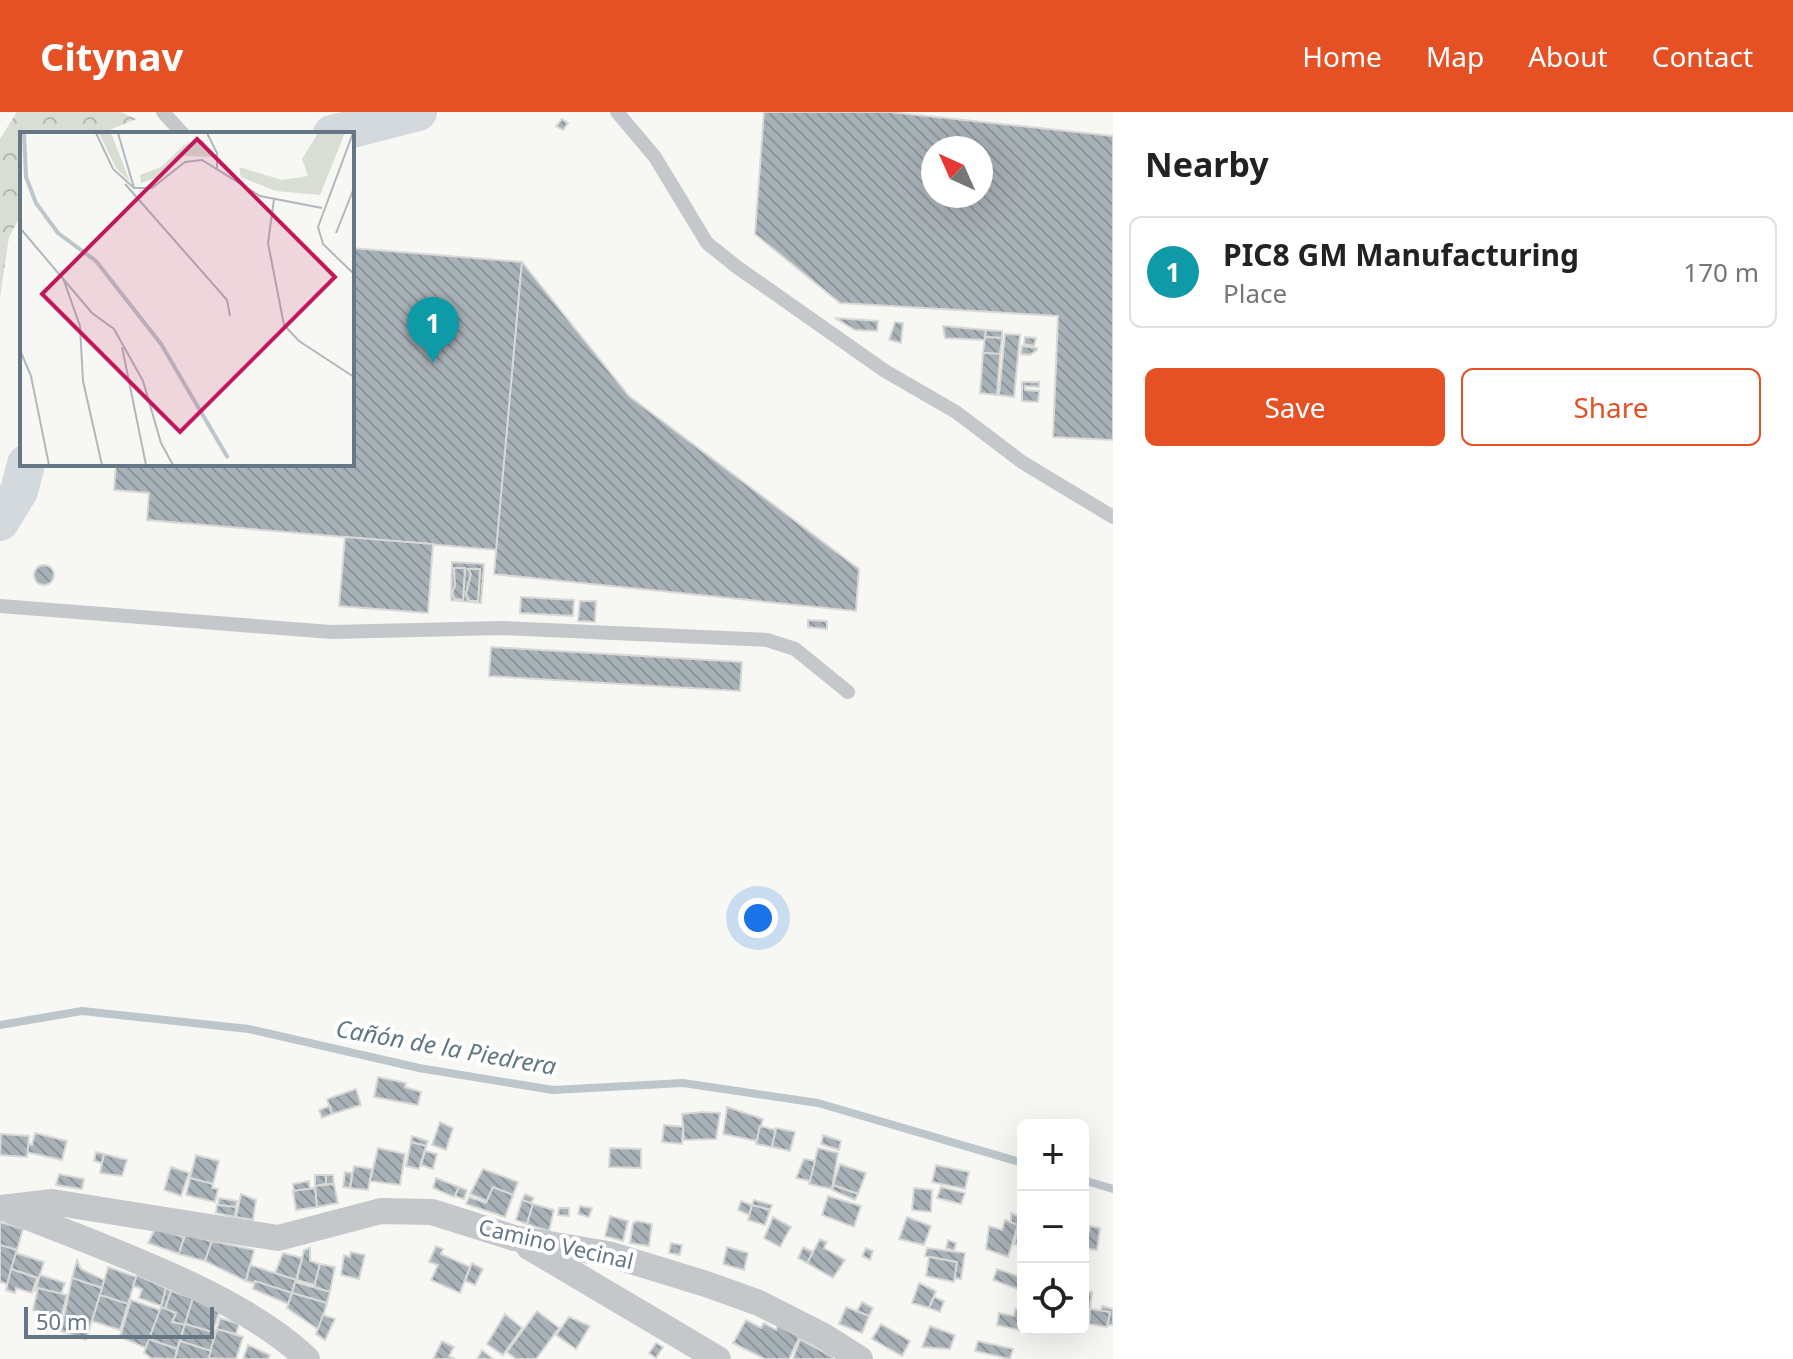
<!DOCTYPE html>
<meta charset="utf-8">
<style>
:root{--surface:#fff;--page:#f2f2f2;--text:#222;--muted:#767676;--line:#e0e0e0;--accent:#e55125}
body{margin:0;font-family:"Noto Sans",sans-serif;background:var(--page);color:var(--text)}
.controls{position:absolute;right:24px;bottom:24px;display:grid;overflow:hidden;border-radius:12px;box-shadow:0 8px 32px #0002}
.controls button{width:72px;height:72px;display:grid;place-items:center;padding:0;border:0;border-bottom:2px solid var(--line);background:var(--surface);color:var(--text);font:40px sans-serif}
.compass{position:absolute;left:921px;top:24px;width:72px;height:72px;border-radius:50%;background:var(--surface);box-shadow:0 8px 32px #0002;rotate:315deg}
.scale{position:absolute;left:24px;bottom:20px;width:190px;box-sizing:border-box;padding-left:8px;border:4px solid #657785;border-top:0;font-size:22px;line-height:28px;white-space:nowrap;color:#657785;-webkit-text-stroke:6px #fff;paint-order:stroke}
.you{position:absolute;left:758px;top:806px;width:28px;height:28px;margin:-20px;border:6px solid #fff;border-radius:50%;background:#1a73e8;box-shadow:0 0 0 12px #1a73e833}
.badge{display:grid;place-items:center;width:52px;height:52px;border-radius:50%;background:var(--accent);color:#fff;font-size:26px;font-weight:700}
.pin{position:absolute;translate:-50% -66px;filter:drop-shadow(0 2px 4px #0008)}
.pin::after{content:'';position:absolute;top:42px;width:28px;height:24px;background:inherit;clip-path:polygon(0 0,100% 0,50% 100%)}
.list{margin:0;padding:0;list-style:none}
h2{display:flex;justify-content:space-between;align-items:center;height:104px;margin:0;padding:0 32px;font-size:34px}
h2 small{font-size:26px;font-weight:400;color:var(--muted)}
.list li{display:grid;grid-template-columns:52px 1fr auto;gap:24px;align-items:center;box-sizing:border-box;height:112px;margin:0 16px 16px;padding:0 16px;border:2px solid var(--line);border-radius:12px}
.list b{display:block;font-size:30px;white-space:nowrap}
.list p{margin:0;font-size:26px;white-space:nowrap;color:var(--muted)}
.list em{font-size:26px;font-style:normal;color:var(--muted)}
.actions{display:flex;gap:16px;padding:24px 32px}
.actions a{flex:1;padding:18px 0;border:2px solid var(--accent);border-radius:12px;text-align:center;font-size:28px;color:var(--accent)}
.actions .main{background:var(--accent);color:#fff}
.icon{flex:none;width:44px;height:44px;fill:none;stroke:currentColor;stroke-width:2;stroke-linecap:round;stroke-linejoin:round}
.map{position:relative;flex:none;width:1113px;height:1247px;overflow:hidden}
header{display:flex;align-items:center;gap:48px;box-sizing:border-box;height:112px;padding:0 40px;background:var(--accent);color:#fff}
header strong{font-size:38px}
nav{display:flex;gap:44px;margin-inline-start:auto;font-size:28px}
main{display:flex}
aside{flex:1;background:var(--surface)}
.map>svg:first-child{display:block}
</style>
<header>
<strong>Citynav</strong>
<nav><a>Home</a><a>Map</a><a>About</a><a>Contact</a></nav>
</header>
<main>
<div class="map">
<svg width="1113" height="1247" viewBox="0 0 1113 1247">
<defs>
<pattern id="forest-crowns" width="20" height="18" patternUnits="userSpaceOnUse" patternTransform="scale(2)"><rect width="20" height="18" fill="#d8ded4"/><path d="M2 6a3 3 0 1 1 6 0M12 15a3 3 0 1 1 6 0" fill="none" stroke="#b3b9b2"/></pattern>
<pattern id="building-back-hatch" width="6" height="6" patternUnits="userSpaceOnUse" patternTransform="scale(2)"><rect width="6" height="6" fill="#a8b1b7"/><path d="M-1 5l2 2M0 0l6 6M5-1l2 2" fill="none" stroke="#8c959a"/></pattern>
</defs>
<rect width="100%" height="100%" fill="#f7f7f3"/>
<polygon fill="url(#forest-crowns)" points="17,0 121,0 137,7 99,22 22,22 22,101 9,125 0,185 0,27"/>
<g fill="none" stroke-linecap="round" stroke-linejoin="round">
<g stroke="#bcc6cb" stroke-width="8">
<polyline points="0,913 82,899 249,917 419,956 553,978 683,971 818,991 1023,1051"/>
<polyline points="1083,1068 1113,1077"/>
</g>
</g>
<g fill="url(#building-back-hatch)" stroke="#d8d8d6" stroke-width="2" fill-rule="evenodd">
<path d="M764 0H889L1113 24V328L1053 325 1058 204 840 191 755 122ZM933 36H981V84H933Z"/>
<polygon points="562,7 568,11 563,18 556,14"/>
<polygon points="352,136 522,150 497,438 147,408 149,381 114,378 116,352 352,352"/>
<polygon points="522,150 629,284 859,457 856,499 494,462"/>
<polygon points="835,206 878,209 877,219 855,218"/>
<polygon points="895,210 903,211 901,231 889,228"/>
<polygon points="943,214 986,218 985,228 945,226"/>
<polygon points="986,218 1002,219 1002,226 985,225"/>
<polygon points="1005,222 1020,223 1014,285 999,283"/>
<polygon points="985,225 1002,226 1000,242 983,241"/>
<polygon points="1025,225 1036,226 1034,234 1024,232"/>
<polygon points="1022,234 1037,236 1037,238 1030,243 1021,242"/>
<polygon points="983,241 1000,242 997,283 980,281"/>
<polygon points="1022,270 1039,270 1039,275 1025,274 1025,278 1039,279 1038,290 1022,289"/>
<polygon points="345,425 433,432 428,501 339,494"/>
<path d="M452 450 484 452 481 491 451 488ZM454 456H465L463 488 455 487 452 482 455 473ZM468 457H480L478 489H469L466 482 471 462Z"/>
<circle cx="44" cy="463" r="10"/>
<polygon points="454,456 465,456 463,488 455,487 452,482 455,473"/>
<polygon points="468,457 480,457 478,489 469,489 466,482 471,462"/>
<polygon points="521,485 574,488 573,504 520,501"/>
<polygon points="580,489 596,489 595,510 578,509"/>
<polygon points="808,508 827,509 827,517 808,515"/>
<polygon points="491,535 742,550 740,579 489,564"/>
<polygon points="378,965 406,971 405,975 421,980 418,993 374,985"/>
<polygon points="356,977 361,993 332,1002 327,987"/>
<polygon points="330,994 332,1002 322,1006 319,998"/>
<polygon points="727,995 763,1007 757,1029 723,1022"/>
<polygon points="702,1000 720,1001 716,1027 684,1028 682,1002"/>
<polygon points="440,1010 453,1016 446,1038 432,1033"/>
<polygon points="664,1013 683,1015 682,1032 662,1030"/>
<polygon points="760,1014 776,1018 772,1035 756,1032"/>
<polygon points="776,1016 795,1020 790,1039 772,1035"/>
<polygon points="35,1021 67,1029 62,1048 26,1040 28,1032 32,1033"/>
<polygon points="1,1022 29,1024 27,1045 0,1043"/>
<polygon points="823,1023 841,1029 839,1038 821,1032"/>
<polygon points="412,1024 428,1029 426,1034 411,1030"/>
<polygon points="411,1030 426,1034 419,1057 406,1054"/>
<polygon points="378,1036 405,1042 400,1073 370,1069"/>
<polygon points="610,1036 641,1037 641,1056 609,1055"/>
<polygon points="818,1036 838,1041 832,1077 809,1072"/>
<polygon points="425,1039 437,1042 433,1057 421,1053"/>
<polygon points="96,1040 104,1042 102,1051 94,1049"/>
<polygon points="104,1042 127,1048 122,1064 100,1061"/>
<polygon points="196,1043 219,1049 213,1072 190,1066"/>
<polygon points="804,1047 815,1049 810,1069 796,1066"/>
<polygon points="840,1052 866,1061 858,1082 833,1073"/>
<polygon points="936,1053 969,1060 965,1077 932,1070"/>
<polygon points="354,1054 372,1057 368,1078 350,1076"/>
<polygon points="171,1055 189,1061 181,1084 164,1078"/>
<polygon points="483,1057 518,1070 513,1083 493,1075 487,1089 470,1082"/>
<polygon points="345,1060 352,1061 350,1076 343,1075"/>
<polygon points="59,1062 84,1067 82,1077 56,1073"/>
<polygon points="315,1063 326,1063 326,1072 315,1074"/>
<polygon points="326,1063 333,1063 334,1072 326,1072"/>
<polygon points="190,1066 213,1072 212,1076 218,1077 215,1090 186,1083"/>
<polygon points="436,1066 459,1075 454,1085 433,1076"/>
<polygon points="309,1069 310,1077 294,1079 293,1072"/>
<polygon points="334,1072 338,1091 317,1095 315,1074"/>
<polygon points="833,1073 858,1082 855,1088 832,1078"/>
<polygon points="459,1075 467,1078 464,1087 455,1084"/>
<polygon points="493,1075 513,1083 505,1105 466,1092 469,1085 486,1091"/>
<polygon points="941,1075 965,1081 961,1092 937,1086"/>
<polygon points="315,1076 317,1095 296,1098 293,1079"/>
<polygon points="914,1076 932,1078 931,1100 912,1098"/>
<polygon points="241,1082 256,1088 253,1108 236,1105"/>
<polygon points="525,1082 534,1086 531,1091 522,1088"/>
<polygon points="828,1084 861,1094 854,1115 822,1103"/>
<polygon points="219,1086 237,1089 236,1095 218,1093"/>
<polygon points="522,1088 533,1092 527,1112 516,1108"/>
<polygon points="754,1088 772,1093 770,1098 752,1093"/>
<polygon points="741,1089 752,1093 749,1103 738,1098"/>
<polygon points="533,1092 554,1098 549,1119 527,1112"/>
<polygon points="217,1093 236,1095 235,1105 216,1101"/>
<polygon points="752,1093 770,1098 765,1113 748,1108"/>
<polygon points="580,1094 592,1096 589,1105 578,1102"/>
<polygon points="559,1096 569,1096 569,1104 558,1103"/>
<polygon points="1011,1101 1020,1105 1018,1113 1011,1110"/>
<polygon points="610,1104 628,1109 623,1129 605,1124"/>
<polygon points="773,1105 791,1115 780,1135 764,1126"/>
<polygon points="907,1105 931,1114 924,1133 899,1127"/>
<polygon points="1005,1108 1018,1113 1008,1145 986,1137 989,1114 1002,1118"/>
<polygon points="637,1109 652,1112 649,1134 630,1131 633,1111"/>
<polygon points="0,1110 23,1117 17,1138 0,1133"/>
<polygon points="1083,1114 1089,1119 1090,1114 1100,1116 1097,1138 1083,1136"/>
<polygon points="1019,1115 1023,1116 1023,1135 1014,1132"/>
<polygon points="155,1117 184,1125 179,1142 148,1131"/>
<polygon points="185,1123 212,1129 205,1149 179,1142"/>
<polygon points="820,1127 827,1130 824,1136 845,1148 833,1166 807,1151"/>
<polygon points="948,1128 956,1131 954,1139 946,1136"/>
<polygon points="212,1129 254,1138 246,1169 205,1149"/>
<polygon points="671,1131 682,1133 680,1143 669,1141"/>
<polygon points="0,1133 17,1138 8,1172 0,1170"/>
<polygon points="436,1134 443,1137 441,1142 470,1155 460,1181 431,1168 438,1153 429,1150"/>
<polygon points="727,1135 748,1141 744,1158 723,1152"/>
<polygon points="803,1135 813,1140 807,1151 798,1146"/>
<polygon points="310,1136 310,1149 320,1152 315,1173 297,1168 304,1138"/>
<polygon points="866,1136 873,1139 870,1148 862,1144"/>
<polygon points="927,1136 965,1141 961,1167 954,1166 957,1150 925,1144"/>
<polygon points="351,1140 365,1143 359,1167 341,1163 344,1143 350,1145"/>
<polygon points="16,1141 44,1150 39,1166 11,1157"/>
<polygon points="283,1141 302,1146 296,1168 275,1161"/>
<polygon points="929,1145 957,1150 954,1170 926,1164"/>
<polygon points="77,1148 81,1157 104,1168 102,1176 72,1166"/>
<polygon points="472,1151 483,1157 475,1173 465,1169"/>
<polygon points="320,1152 335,1155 330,1180 314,1175"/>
<polygon points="250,1153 296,1168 292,1181 246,1169"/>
<polygon points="108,1155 136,1165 128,1192 100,1183"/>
<polygon points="11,1157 37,1166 32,1181 16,1176 15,1181 6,1178"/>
<polygon points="997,1157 1023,1166 1023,1179 993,1168"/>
<polygon points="40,1163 65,1171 61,1182 38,1176 35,1179"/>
<polygon points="137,1163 166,1176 161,1194 139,1186 142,1177 133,1174"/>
<polygon points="72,1166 102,1176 86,1228 61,1219"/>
<polygon points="255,1169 292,1181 288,1192 253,1177"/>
<polygon points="295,1170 330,1180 327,1191 292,1181"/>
<polygon points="919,1171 936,1179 929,1196 912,1191"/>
<polygon points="38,1176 67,1183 61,1205 33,1198"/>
<polygon points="166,1176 171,1179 165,1197 161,1195"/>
<polygon points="171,1179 193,1186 185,1213 172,1210 176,1201 165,1197"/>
<polygon points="1083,1179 1092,1180 1090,1198 1083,1197"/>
<polygon points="292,1181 327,1191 319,1218 287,1196"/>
<polygon points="100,1183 128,1192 120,1218 92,1209"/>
<polygon points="934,1185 944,1189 940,1200 929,1196"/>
<polygon points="193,1186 221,1195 214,1216 216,1221 185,1212"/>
<polygon points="131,1188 160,1198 146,1236 120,1225"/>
<polygon points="862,1190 873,1196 869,1204 857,1199"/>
<polygon points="1102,1194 1113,1197 1113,1213 1107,1213 1110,1200 1101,1199"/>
<polygon points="161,1195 176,1201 172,1210 185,1213 177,1237 149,1227"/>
<polygon points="846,1195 869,1204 862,1221 839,1212"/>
<polygon points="1015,1197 1023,1199 1023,1219 997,1213 999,1201 1014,1204"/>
<polygon points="1090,1197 1110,1200 1107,1215 1089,1212"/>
<polygon points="537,1199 559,1216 536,1247 516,1247 507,1240"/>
<polygon points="505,1202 522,1216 503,1243 487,1232"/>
<polygon points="323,1203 335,1207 325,1228 316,1222"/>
<polygon points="569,1205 590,1214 576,1237 556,1223"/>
<polygon points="220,1206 239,1212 236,1222 217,1217"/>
<polygon points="746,1208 761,1216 764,1211 776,1218 778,1213 800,1224 789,1247 765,1247 733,1231"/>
<polygon points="185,1212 216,1221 211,1239 180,1229"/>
<polygon points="881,1212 910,1229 902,1244 872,1227"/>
<polygon points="930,1214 955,1223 950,1237 922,1235"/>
<polygon points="217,1217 243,1225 236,1247 208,1246"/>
<polygon points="149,1227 177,1237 175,1247 151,1246 144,1241"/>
<polygon points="800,1227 833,1245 832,1247 793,1247"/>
<polygon points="180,1229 211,1239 208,1247 175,1247"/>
<polygon points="442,1229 454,1235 449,1244 455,1247 433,1247"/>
<polygon points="978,1229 1013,1237 1010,1247 975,1239"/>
<polygon points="656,1231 663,1235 656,1246 649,1241"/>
<polygon points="248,1233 270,1243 268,1247 243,1247"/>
<polygon points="482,1238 493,1247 477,1247"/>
</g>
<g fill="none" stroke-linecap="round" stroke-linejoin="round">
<g stroke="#c4c8cb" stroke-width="14">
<polyline points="163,0 183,22"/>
<polyline points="617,0 655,45 707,131 737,155 885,259 956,300 1022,350 1113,405"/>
<polyline points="0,494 331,520 502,516 767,528 795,537 848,580"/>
</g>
<g stroke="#c4c8cb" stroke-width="26">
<polyline points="0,1096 52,1090 278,1126 381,1099 432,1100 514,1126 608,1142 706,1172 759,1191 822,1223 860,1247"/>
<path d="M7 1097C94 1132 241 1182 307 1247"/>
<polyline points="529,1135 718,1247"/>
</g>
<g stroke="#d4d9dd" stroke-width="38">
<polyline points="332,22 418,0"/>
<polyline points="0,410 19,379 26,352"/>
</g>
</g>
<g text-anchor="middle" stroke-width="8" stroke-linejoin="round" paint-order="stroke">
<g font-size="22" fill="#657785" stroke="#fff">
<text transform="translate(556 1132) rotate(13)" y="8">Camino Vecinal</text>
</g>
<g font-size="24" font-style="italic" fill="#617881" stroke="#fff">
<text transform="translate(446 936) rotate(10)" y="8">Cañón de la Piedrera</text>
</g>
</g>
<g transform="translate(20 20)">
<rect width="334" height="334" fill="#f7f7f3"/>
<path d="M79 1H91L110 50 96 36Z" fill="#d8ded4"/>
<path d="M298 1H325L300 63 256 59 221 45 219 35 262 48 288 44 282 27ZM183 8 193 25 163 24 138 45 121 51 120 43 141 35 164 13Z" fill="#d8ded4"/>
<path fill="none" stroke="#bcc6cb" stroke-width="4" d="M4 1 6 45 16 71 38 101 76 129 141 212 208 326"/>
<path fill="none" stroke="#b0b8bd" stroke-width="2" d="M76 1 93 37 114 56H132L165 30 182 28 240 64 302 76M98 1 114 56M187 1 197 21V37M333 1 298 95 303 112 334 142M105 52 207 168 210 184M254 67 248 111 264 193 279 209 334 245M0 96 72 181 94 197 123 249 141 311 153 333M316 101 334 56M43 146 60 194 63 249 82 333M102 215 126 333M0 218 11 244 29 333"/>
<path fill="#c2185b" fill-opacity="0.15" stroke="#c2185b" stroke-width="4" d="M177 7 315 145 160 300 22 162Z"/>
<rect width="334" height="334" fill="none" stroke="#657785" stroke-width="4"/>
</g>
</svg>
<div class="controls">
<button>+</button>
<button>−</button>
<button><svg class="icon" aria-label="locate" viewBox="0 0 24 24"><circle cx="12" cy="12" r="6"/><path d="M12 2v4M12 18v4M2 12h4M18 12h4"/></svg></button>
</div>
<svg class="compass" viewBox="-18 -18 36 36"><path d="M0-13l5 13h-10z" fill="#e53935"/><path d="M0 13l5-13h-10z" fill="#767676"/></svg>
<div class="scale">50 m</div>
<div class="you"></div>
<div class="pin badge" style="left:433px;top:251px;background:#0f9aa8">1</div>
</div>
<aside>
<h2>Nearby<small></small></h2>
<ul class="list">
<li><span class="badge" style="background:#0f9aa8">1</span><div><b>PIC8 GM Manufacturing</b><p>Place</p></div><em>170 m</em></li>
</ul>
<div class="actions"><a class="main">Save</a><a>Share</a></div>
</aside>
</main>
